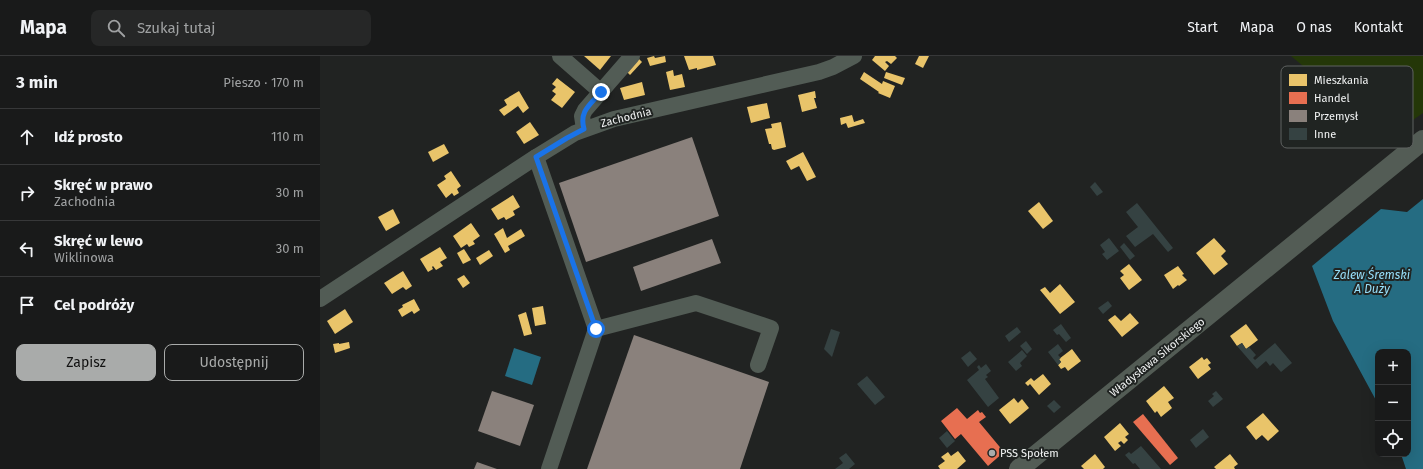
<!DOCTYPE html>
<html lang="pl">
<meta charset="utf-8">
<style>
:root{--surface:#191a1a;--page:#262727;--text:#f1f3f6;--muted:#9fa1a2;--line:#373839;--accent:#a9abaa}
body{margin:0;font-family:"Fira Sans",sans-serif;background:var(--page);color:var(--text)}
.controls{position:absolute;right:12px;bottom:12px;display:grid;overflow:hidden;border-radius:8px;box-shadow:0 4px 16px #0002}
.controls button{width:36px;height:36px;display:grid;place-items:center;padding:0;border:0;border-bottom:1px solid var(--line);background:var(--surface);color:var(--text);font:20px sans-serif}
.stop{position:absolute;width:12px;height:12px;margin:-9px;border:3px solid #1a73e8;border-radius:50%;background:#fff}
.stop.end{background:#1a73e8;border-color:#fff;box-shadow:0 1px 4px #0008}
.list{margin:0;padding:0;list-style:none}
h2{display:flex;justify-content:space-between;align-items:center;height:52px;margin:0;padding:0 16px;font-size:17px}
h2 small{font-size:13px;font-weight:400;color:var(--muted)}
.list li{display:grid;grid-template-columns:26px 1fr auto;gap:12px;align-items:center;box-sizing:border-box;height:56px;padding:0 16px;border-top:1px solid var(--line)}
.list b{display:block;font-size:15px;white-space:nowrap}
.list p{margin:0;font-size:13px;white-space:nowrap;color:var(--muted)}
.list em{font-size:13px;font-style:normal;color:var(--muted)}
.actions{display:flex;gap:8px;padding:12px 16px}
.actions a{flex:1;padding:9px 0;border:1px solid var(--accent);border-radius:8px;text-align:center;font-size:14px;color:var(--accent)}
.actions .main{background:var(--accent);color:#111}
.icon{flex:none;width:22px;height:22px;fill:none;stroke:currentColor;stroke-width:2;stroke-linecap:round;stroke-linejoin:round}
.map{position:relative;flex:none;width:1103px;height:413px;overflow:hidden}
header{display:flex;align-items:center;gap:24px;box-sizing:border-box;height:56px;padding:0 20px;background:var(--surface);border-bottom:1px solid var(--line)}
header strong{font-size:19px}
nav{display:flex;gap:22px;margin-inline-start:auto;font-size:14px}
.search{width:280px;height:36px;background:var(--page);display:flex;align-items:center;gap:10px;box-sizing:border-box;padding:0 14px;border-radius:8px;color:var(--muted);font-size:15px}
main{display:flex}
aside{flex:1;background:var(--surface)}
.map>svg:first-child{display:block}
</style>
<header>
<strong>Mapa</strong>
<div class="search"><svg class="icon" aria-label="search" viewBox="0 0 24 24"><circle cx="10" cy="10" r="6"/><path d="M15 15l6 6"/></svg>Szukaj tutaj</div>
<nav><a>Start</a><a>Mapa</a><a>O nas</a><a>Kontakt</a></nav>
</header>
<main>
<aside>
<h2>3 min<small>Pieszo · 170 m</small></h2>
<ul class="list">
<li><svg class="icon" aria-label="ahead" viewBox="0 0 24 24"><path d="M12 20V5M6 11l6-6 6 6"/></svg><div><b>Idź prosto</b></div><em>110 m</em></li>
<li><svg class="icon" aria-label="right" viewBox="0 0 24 24"><path d="M7 20v-9h11M14 6l5 5-5 5"/></svg><div><b>Skręć w prawo</b><p>Zachodnia</p></div><em>30 m</em></li>
<li><svg class="icon" aria-label="left" viewBox="0 0 24 24"><path d="M17 20v-9H6M10 6l-5 5 5 5"/></svg><div><b>Skręć w lewo</b><p>Wiklinowa</p></div><em>30 m</em></li>
<li><svg class="icon" aria-label="arrive" viewBox="0 0 24 24"><path d="M6 21V4h12l-3 4 3 4H6"/></svg><div><b>Cel podróży</b></div></li>
</ul>
<div class="actions"><a class="main">Zapisz</a><a>Udostępnij</a></div>
</aside>
<div class="map">
<svg width="1103" height="413" viewBox="0 0 1103 413">
<rect width="100%" height="100%" fill="#212322"/>
<polygon fill="#243708" points="971,0 1103,0 1103,57 1053,92 1000,24"/>
<g fill="#256c82">
<polygon points="1103,143 1103,413 1086,413 1081,398 1088,398 1088,296 1058,296 1058,348 1013,265 992,210 1061,153 1087,156"/>
<polygon points="194,292 221,301 212,329 185,320"/>
</g>
<g fill="#e9c46a">
<polygon points="264,0 291,0 280,14"/>
<polygon points="334,0 335,2 345,0 346,6 330,10 327,2"/>
<polygon points="364,0 393,0 396,9 377,14 377,12 369,14"/>
<polygon points="555,0 575,0 577,2 571,8 567,5 565,6 569,10 565,15 552,4"/>
<polygon points="599,0 609,0 603,12 595,8"/>
<polygon points="318,2 322,6 310,19 306,15"/>
<polygon points="353,14 354,20 362,18 365,31 350,34 346,16"/>
<polygon points="544,16 562,28 563,25 575,30 570,42 558,37 559,36 540,23"/>
<polygon points="566,16 585,22 582,29 564,22"/>
<polygon points="237,22 255,36 242,52 231,44 236,38 232,35 236,31 232,28"/>
<polygon points="322,26 325,39 304,44 300,32"/>
<polygon points="199,35 209,52 203,57 198,50 184,60 179,54 187,49 184,44"/>
<polygon points="495,35 496,42 494,42 497,52 482,56 478,39"/>
<polygon points="447,47 450,62 431,67 427,51"/>
<polygon points="532,59 534,66 543,63 545,67 528,72 526,67 521,69 520,62"/>
<polygon points="210,66 219,79 204,88 196,76"/>
<polygon points="461,66 466,91 454,94 452,93 451,88 449,88 445,73 452,72 451,68"/>
<polygon points="124,88 129,97 113,106 108,96"/>
<polygon points="483,96 496,121 487,125 479,110 471,114 466,105"/>
<polygon points="131,115 141,130 137,133 139,137 134,140 132,137 126,142 117,129 126,123 124,120"/>
<polygon points="193,139 200,151 193,155 195,159 186,164 184,161 178,164 171,153"/>
<polygon points="719,146 733,165 723,173 708,155"/>
<polygon points="73,153 80,167 66,175 58,161"/>
<polygon points="151,167 160,180 153,185 155,188 149,191 147,188 141,192 133,180"/>
<polygon points="183,172 187,182 201,173 205,180 188,190 190,194 185,197 174,178"/>
<polygon points="894,182 906,195 901,200 908,208 894,219 876,197"/>
<polygon points="120,191 127,202 120,206 123,210 116,214 113,210 112,211 113,213 108,216 100,203"/>
<polygon points="144,193 151,204 143,208 137,197"/>
<polygon points="169,194 173,200 160,209 156,202"/>
<polygon points="809,208 822,224 809,234 800,222 804,219 800,215"/>
<polygon points="858,210 864,218 862,219 867,224 859,230 858,229 853,233 844,219"/>
<polygon points="83,215 92,230 86,234 83,231 72,238 64,227"/>
<polygon points="144,219 150,227 143,232 137,223"/>
<polygon points="740,228 755,246 740,258 720,234 725,231 730,237"/>
<polygon points="94,243 100,254 94,258 92,255 82,261 78,254 83,251 82,249"/>
<polygon points="223,250 226,268 215,270 212,252"/>
<polygon points="25,253 33,266 15,278 7,265"/>
<polygon points="206,256 212,278 204,280 198,259"/>
<polygon points="810,257 819,267 802,281 788,264 795,259 801,265"/>
<polygon points="926,268 938,284 926,293 922,287 917,290 910,280"/>
<polygon points="29,286 30,292 15,297 13,288 19,287 19,288"/>
<polygon points="752,293 761,305 748,315 745,311 741,313 738,309 741,306 739,303"/>
<polygon points="882,301 884,304 887,302 891,307 888,309 891,313 878,323 869,311"/>
<polygon points="723,318 731,328 719,339 710,328 708,330 705,327 711,322 714,325"/>
<polygon points="844,330 854,342 848,346 852,352 841,361 837,355 835,357 826,345"/>
<polygon points="694,342 698,347 702,343 709,352 690,368 679,354"/>
<polygon points="943,357 959,375 948,385 942,379 936,384 926,371"/>
<polygon points="800,367 809,378 805,381 808,384 804,388 801,385 798,387 801,390 795,395 784,381"/>
<polygon points="638,395 646,405 637,413 620,413 618,410 625,405 621,401 628,396 631,400"/>
<polygon points="775,398 785,411 783,413 764,413 761,410"/>
<polygon points="910,398 918,408 914,411 915,413 896,413 894,411"/>
</g>
<g fill="#e76f51">
<polygon points="637,352 647,363 658,354 660,357 662,356 666,361 659,366 684,396 668,410 641,378 635,383 621,365"/>
<polygon points="823,358 858,402 850,409 813,366"/>
</g>
<g fill="#8a817c">
<polygon points="372,81 399,160 266,206 239,127"/>
<polygon points="392,183 401,207 321,235 313,211"/>
<polygon points="314,279 449,326 420,413 267,413"/>
<polygon points="172,335 214,349 200,390 158,375"/>
<polygon points="157,406 177,413 154,413"/>
</g>
<g fill="#354242">
<polygon points="775,126 783,136 777,140 770,131"/>
<polygon points="817,147 853,192 848,196 833,178 815,191 806,180 818,171 806,156"/>
<polygon points="789,182 799,195 787,204 782,198 785,196 780,189"/>
<polygon points="804,187 815,200 810,204 800,191"/>
<polygon points="788,245 792,250 783,258 778,252"/>
<polygon points="741,268 751,282 746,286 739,278 737,279 733,274"/>
<polygon points="697,271 701,276 689,286 685,280"/>
<polygon points="511,273 520,276 512,301 504,293"/>
<polygon points="706,285 712,293 707,298 700,290"/>
<polygon points="922,287 926,293 929,291 936,299 933,302 935,304 955,287 972,307 961,316 953,307 950,310 946,305 937,313 917,290"/>
<polygon points="738,288 743,295 738,299 741,302 739,303 741,306 738,309 728,296"/>
<polygon points="702,294 707,300 700,307 702,310 696,315 688,306"/>
<polygon points="650,295 657,303 648,311 641,302"/>
<polygon points="666,308 671,315 666,319 668,321 665,323 679,342 668,351 647,324 659,314 657,311 659,309 661,312"/>
<polygon points="547,320 565,341 555,349 537,328"/>
<polygon points="896,335 903,343 893,351 888,345 894,340 892,338"/>
<polygon points="734,344 741,351 734,357 727,350"/>
<polygon points="883,373 889,381 876,392 870,384"/>
<polygon points="627,375 635,385 627,392 619,382"/>
<polygon points="821,390 841,413 820,413 815,407 813,408 805,399 809,396 811,398"/>
<polygon points="526,397 535,408 529,413 515,413 523,407 519,402"/>
</g>
<g fill="none" stroke-linecap="round" stroke-linejoin="round">
<g stroke="#525c55" stroke-width="16">
<polyline points="240,0 281,36"/>
<polyline points="264,73 262,60 265,54 312,0"/>
<polyline points="216,101 276,273 229,413"/>
<polyline points="0,243 216,101 255,77 294,63 499,16 513,11 534,0"/>
<polyline points="276,273 376,247 451,272 438,309"/>
</g>
<polyline stroke="#535c55" stroke-width="20" points="699,413 1103,84"/>
</g>
<g fill="none" stroke-linecap="round" stroke-linejoin="round">
<path stroke="#1a73e8" stroke-width="5" d="M276 273 216 101 247 82 264 73C259 55 270 49 281 36"/>
</g>
<circle fill="#a9abaa" stroke="#202422" stroke-width="1.5" cx="672" cy="397" r="4"/>
<g text-anchor="middle" stroke-width="4" stroke-linejoin="round" paint-order="stroke">
<g font-size="11" fill="#f2f4f4" stroke="#202422">
<text transform="translate(306 61) rotate(-14)" y="4">Zachodnia</text>
<text transform="translate(837 301) rotate(-39)" y="4">Władysława Sikorskiego</text>
</g>
<g font-size="11" fill="#f2f4f4" stroke="#202422" text-anchor="start">
<text x="680" y="401">PSS Społem</text>
</g>
<g font-size="12" font-style="italic" fill="#97dffa" stroke="#202422">
<text x="1052" y="223">Zalew Śremski<tspan x="1052" dy="14">A Duży</tspan></text>
</g>
</g>
<rect x="961" y="10" width="132" height="82" rx="6" fill="#202422" stroke="#5f6261" stroke-width="1"/>
<rect x="969" y="18" width="18" height="12" fill="#e9c46a"/>
<rect x="969" y="36" width="18" height="12" fill="#e76f51"/>
<rect x="969" y="54" width="18" height="12" fill="#8a817c"/>
<rect x="969" y="72" width="18" height="12" fill="#354242"/>
<g font-size="11" fill="#f2f4f4">
<text x="994" y="28">Mieszkania</text>
<text x="994" y="46">Handel</text>
<text x="994" y="64">Przemysł</text>
<text x="994" y="82">Inne</text>
</g>
</svg>
<div class="controls">
<button>+</button>
<button>−</button>
<button><svg class="icon" aria-label="locate" viewBox="0 0 24 24"><circle cx="12" cy="12" r="6"/><path d="M12 2v4M12 18v4M2 12h4M18 12h4"/></svg></button>
</div>
<div class="stop" style="left:276px;top:273px"></div>
<div class="stop end" style="left:281px;top:36px"></div>
</div>
</main>
